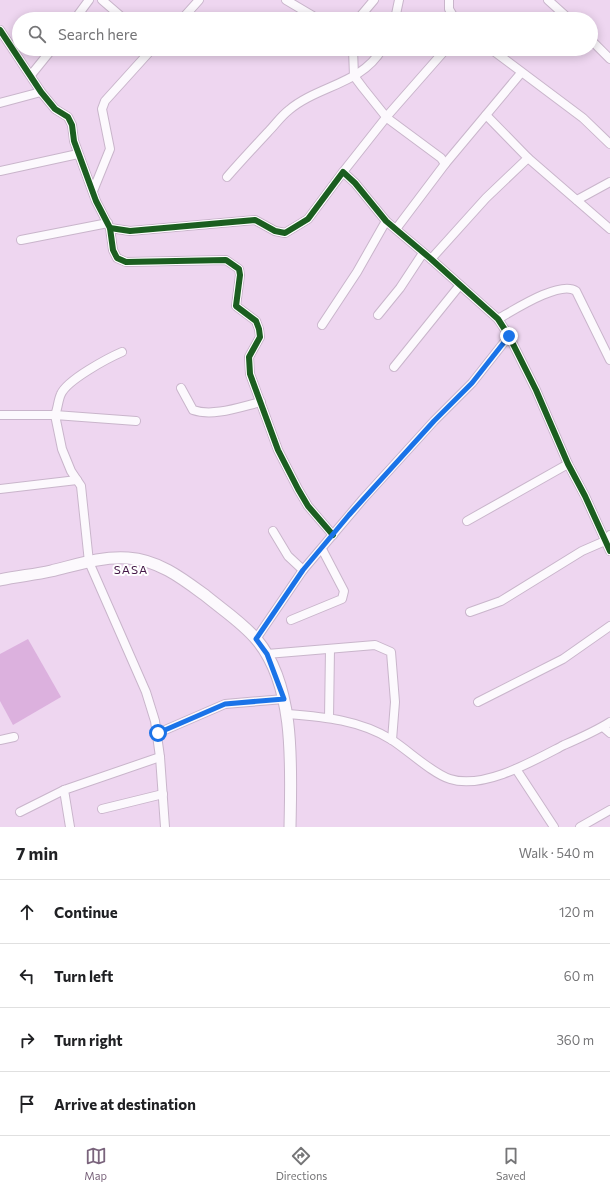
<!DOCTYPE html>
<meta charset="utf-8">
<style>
:root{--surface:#fff;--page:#f2f2f2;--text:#202124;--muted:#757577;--line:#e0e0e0;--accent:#7a647c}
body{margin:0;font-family:Commissioner,sans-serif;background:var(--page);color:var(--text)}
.stop{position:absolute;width:12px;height:12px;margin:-9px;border:3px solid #1a73e8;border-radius:50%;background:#fff}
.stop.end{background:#1a73e8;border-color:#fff;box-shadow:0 1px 4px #0008}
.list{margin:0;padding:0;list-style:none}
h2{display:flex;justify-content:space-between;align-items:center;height:52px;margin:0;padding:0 16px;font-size:17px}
h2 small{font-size:13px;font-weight:400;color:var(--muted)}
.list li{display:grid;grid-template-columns:26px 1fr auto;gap:12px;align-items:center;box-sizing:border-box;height:64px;padding:0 16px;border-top:1px solid var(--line)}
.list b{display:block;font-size:15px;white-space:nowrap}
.list em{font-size:13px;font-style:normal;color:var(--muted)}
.icon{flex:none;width:22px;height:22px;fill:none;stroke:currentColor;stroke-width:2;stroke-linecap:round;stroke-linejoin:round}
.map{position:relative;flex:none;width:610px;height:827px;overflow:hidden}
.search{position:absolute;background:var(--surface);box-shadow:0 2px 10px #0003;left:12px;right:12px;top:12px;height:44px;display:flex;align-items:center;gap:10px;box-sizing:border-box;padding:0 14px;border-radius:22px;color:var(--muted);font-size:15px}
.sheet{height:308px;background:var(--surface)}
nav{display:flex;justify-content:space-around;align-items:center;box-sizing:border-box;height:56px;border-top:1px solid var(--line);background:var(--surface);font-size:11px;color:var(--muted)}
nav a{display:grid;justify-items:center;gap:2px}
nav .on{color:var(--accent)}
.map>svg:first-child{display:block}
</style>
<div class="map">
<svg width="610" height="827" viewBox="0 0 610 827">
<rect width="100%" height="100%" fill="#eed6f0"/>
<polygon fill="#dcb1de" points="28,639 61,697 13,725 0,701 0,654"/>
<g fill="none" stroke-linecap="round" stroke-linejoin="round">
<g stroke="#c9b5cb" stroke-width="10">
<g id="street">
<polyline points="102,0 124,19"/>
<polyline points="286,0 318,19"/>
<polyline points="449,0 449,9 455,19"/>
<polyline points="548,0 569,19"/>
<polyline points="75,19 89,0"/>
<polyline points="182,19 199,0"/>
<polyline points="358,19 374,0"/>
<polyline points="395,19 399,0"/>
<polyline points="0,30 41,92 55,109 68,117 72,125 74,141 96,201 110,228 113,250 117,258 126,262 226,260 239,269 240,275 236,306 256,321 259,329 260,337 249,357 250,374 278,450 298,489 308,506 333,535"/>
<polyline points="591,40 610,59"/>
<polyline points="353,49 354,76 363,88 387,118 441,158 445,164"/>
<polyline points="491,49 583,118 610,144"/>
<polyline points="31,75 52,49"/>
<polyline points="0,103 41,92"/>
<polyline points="528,158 610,229"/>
<polyline points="0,171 78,154"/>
<polyline points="343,172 388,115 446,49"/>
<path d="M227 177C240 162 254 147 268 132 275 125 281 116 289 110 317 86 362 84 382 49"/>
<polyline points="93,191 110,149 102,109 105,101 152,49"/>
<polyline points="577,200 610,182"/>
<polyline points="110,228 130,231 255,220 275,231 285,233 308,219 343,172 355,183 386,221 431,259 498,319 509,336 536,390 568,464 585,496 610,551"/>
<polyline points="396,229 445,164 521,73"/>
<polyline points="21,240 108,223"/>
<polyline points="431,259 486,198 528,158 486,115"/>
<polyline points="378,315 400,288 423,253"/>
<path d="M498 319C514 310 560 280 576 291L610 360"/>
<polyline points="322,325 357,272 386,221"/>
<polyline points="394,367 460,285"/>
<path d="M181 388 193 410C213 417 240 407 261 402"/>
<path d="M0 415H55C58 408 58 400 61 394 67 380 108 358 122 352"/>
<polyline points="136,421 55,415 62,449 71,471 81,486 89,562 146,692 155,721 160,757 165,827"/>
<polyline points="0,489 77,480"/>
<polyline points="467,521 568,464"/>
<polyline points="273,531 288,556 303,570"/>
<polyline points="470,612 501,601 582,551 605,541 610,535"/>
<polyline points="291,620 342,599 344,591 322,549"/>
<polyline points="256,639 303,570 363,499 434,421 472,383 509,336"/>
<polyline points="267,654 375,645 391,652 395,702 392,740"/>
<polyline points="478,702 563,659 610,626"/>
<path d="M288 714C325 717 360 720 392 740 409 751 433 774 450 779 484 790 535 760 564 745 580 738 596 731 610 722"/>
<polyline points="329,718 330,649"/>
<polyline points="603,727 610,733"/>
<polyline points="158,733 225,704 284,699"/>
<polyline points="0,740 14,737"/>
<polyline points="516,769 554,827"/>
<polyline points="102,809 163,794"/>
<polyline points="20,812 64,790"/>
<polyline points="70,827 64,790 160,757"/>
<polyline points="580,827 610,810"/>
</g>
</g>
<g stroke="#c9b5cb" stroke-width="13">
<path id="secondary" d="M0 580C17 576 34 575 51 571 76 565 102 556 128 558 159 560 183 579 206 596 223 610 243 623 257 640 296 687 291 769 290 827"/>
</g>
<use href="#street" stroke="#fcf9fd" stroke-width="8"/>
<use href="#secondary" stroke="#fcf9fd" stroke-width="11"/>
<g stroke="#fefefe" stroke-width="8">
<g id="cycleway">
<polyline points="0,30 41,92 55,109 68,117 72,125 74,141 96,201 110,228 113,250 117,258 126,262 226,260 239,269 240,275 236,306 256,321 259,329 260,337 249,357 250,374 278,450 298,489 308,506 333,535"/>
<polyline points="110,228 130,231 255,220 275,231 285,233 308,219 343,172 355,183 386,221 431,259 498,319 509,336 536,390 568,464 585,496 610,551"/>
</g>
</g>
<use href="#cycleway" stroke="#1b5e20" stroke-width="6"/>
</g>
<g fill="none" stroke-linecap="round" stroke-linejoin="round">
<polyline stroke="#1a73e8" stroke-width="5" points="158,733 225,704 284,699 267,654 256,639 303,570 349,515 434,421 472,383 509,336"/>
</g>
<g text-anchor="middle" stroke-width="4" stroke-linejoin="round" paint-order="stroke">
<g font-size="12" letter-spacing="1" fill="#441747" stroke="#fefefe">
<text x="131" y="574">SASA</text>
</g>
</g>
</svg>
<div class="stop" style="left:158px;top:733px"></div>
<div class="stop end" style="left:509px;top:336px"></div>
<div class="search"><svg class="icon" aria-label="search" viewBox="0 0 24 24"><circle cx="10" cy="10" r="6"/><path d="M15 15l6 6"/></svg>Search here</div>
</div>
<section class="sheet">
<h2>7 min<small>Walk · 540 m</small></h2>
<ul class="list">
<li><svg class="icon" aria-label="ahead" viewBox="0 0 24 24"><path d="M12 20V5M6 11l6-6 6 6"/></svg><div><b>Continue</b></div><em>120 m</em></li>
<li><svg class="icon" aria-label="left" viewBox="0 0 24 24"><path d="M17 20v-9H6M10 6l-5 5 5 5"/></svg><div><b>Turn left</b></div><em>60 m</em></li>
<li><svg class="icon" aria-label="right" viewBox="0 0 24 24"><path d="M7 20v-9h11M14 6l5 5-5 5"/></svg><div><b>Turn right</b></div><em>360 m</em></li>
<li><svg class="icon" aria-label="arrive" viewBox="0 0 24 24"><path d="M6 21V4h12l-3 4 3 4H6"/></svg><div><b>Arrive at destination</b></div></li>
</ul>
</section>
<nav>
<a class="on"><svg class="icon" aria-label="map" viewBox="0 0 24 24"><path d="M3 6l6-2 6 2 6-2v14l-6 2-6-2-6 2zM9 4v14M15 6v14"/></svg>Map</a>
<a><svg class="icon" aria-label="directions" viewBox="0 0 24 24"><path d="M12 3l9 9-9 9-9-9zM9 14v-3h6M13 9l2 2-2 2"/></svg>Directions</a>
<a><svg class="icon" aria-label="saved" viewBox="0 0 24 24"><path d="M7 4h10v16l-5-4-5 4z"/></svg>Saved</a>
</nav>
